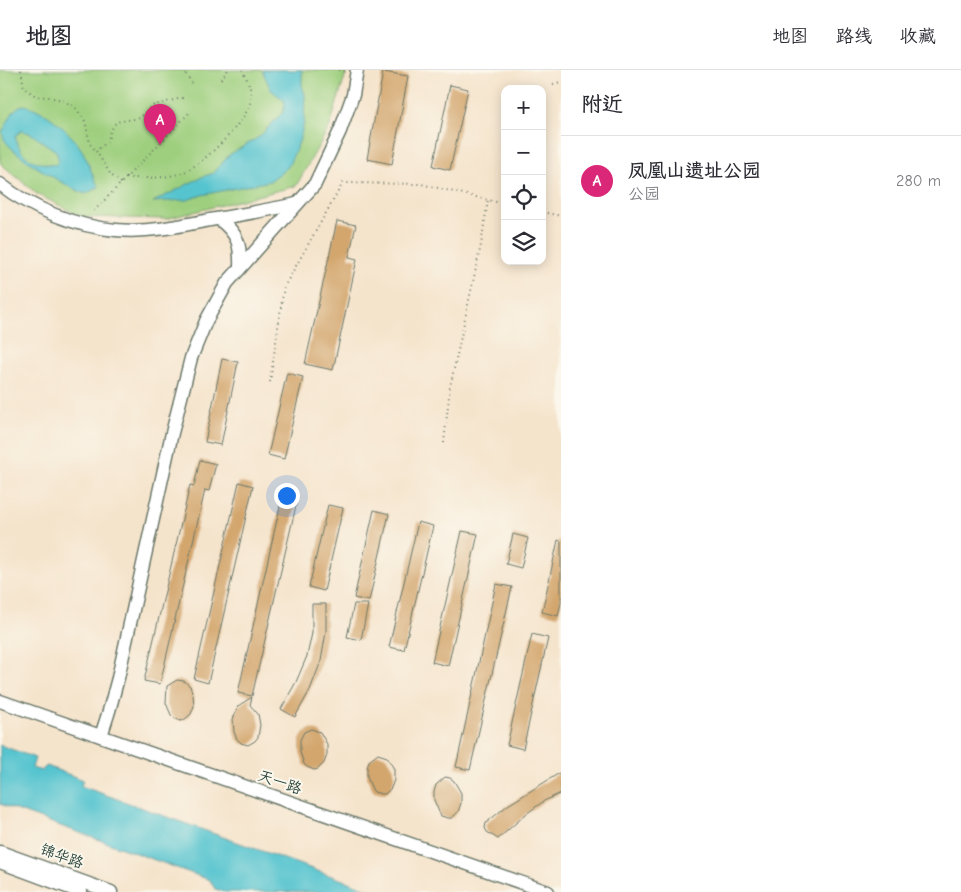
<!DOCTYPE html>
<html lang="zh">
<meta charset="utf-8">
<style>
:root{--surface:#fff;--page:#f7f7f7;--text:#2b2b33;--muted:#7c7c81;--line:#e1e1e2;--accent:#db2777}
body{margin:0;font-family:"Comic Neue","LXGW WenKai TC",sans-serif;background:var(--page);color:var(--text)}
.controls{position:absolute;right:15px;top:15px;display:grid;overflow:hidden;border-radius:10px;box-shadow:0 2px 12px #0003}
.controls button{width:45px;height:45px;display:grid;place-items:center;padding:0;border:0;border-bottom:1px solid var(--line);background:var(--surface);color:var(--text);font:25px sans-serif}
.you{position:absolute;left:286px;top:425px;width:18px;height:18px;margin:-12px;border:4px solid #fff;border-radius:50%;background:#1a73e8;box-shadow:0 0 0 8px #1a73e833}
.badge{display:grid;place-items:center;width:32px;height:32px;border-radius:50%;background:var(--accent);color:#fff;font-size:16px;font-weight:700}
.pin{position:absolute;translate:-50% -41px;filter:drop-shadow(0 1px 2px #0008)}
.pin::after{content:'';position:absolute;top:26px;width:18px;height:15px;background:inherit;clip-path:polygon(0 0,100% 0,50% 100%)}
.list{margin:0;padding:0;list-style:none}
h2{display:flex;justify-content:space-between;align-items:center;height:65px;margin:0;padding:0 20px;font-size:21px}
h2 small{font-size:16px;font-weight:400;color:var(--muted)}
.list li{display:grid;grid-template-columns:32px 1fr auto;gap:15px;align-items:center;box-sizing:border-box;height:90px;padding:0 20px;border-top:1px solid var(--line)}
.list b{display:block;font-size:19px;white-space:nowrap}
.list p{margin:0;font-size:16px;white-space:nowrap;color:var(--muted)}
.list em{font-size:16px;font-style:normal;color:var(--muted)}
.icon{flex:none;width:28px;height:28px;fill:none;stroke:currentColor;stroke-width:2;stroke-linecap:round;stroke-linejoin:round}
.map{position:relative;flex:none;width:561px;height:822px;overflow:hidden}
header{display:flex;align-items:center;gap:30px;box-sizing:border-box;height:70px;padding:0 25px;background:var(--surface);border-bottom:1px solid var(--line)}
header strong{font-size:24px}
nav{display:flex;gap:28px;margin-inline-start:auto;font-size:18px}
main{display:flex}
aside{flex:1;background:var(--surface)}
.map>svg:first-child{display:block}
</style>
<header>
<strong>地图</strong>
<nav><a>地图</a><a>路线</a><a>收藏</a></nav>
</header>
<main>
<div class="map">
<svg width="561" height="822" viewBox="0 0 561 822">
<rect width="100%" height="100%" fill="#fbf7ec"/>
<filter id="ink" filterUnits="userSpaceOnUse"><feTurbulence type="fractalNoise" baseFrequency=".02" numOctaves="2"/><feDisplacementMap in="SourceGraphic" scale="10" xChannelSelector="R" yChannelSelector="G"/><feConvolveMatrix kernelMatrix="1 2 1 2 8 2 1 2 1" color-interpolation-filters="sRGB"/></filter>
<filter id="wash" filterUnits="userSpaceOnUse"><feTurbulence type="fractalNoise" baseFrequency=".0096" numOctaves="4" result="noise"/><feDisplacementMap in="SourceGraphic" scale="20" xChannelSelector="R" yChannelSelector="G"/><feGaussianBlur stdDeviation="1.12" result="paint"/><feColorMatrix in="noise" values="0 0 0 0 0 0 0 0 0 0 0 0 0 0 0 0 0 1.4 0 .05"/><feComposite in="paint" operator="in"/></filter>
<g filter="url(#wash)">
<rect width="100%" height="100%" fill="#f5e4cc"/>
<polygon fill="#9ecf7e" stroke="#5e8659" points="0,0 347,0 330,56 296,116 166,149 82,147 37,124 0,93"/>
<g fill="#57c4cf" stroke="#3b8082" fill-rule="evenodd">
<polygon points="263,0 302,0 302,16 305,24 304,53 299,72 288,97 270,111 202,125 187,130 153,132 202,107 214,103 229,85 259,67 283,42 285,35 284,30 271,20 263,2"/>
<path d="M23 35C44 38 72 63 83 82 89 93 92 106 99 117L85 124C67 116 13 86 4 69 3 67 3 64 2 62 9 53 11 38 23 35ZM21 61 30 63 56 81 59 91 55 95C33 93 21 89 15 66Z"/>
<polygon points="0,675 35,688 32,698 42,701 44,698 47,696 83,710 81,716 376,822 225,822 215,819 210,810 0,734"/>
</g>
<g id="blocks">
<g fill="#d3a66d">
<polygon points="383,2 408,6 392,94 367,89"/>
<polygon points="450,15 468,19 450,100 433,96"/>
<polygon points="337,151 356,155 349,187 357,189 333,300 305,294"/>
<polygon points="222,289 238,292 221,375 205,372"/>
<polygon points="287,303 303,307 284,389 268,385"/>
<polygon points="200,390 216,394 209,421 205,420 160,614 144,611 190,415 194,416"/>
<polygon points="239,412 253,416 208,613 194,609"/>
<polygon points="283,423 298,427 252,626 238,623"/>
<polygon points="328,435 343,438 324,521 309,517"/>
<polygon points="374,440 389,444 369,531 354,528"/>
<polygon points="418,452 433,456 404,580 389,577"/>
<polygon points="462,461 478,464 448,596 432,592"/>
<polygon points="513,464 528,468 521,498 506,494"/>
<polygon points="558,470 561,471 561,533 558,546 542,542"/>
<polygon points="496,514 512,517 470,700 456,697"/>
<polygon points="312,534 326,534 326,562 321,591 310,620 295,647 281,639 296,612 307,586 312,563"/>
<polygon points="354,534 368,534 361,570 347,567"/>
<polygon points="532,564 548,568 523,679 507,675"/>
<polygon points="177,610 184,611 190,616 193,625 194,636 191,644 184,650 181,651 174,648 171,645 166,633 167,616"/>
<polygon points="252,627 250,635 258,644 260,655 258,667 255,671 248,675 241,673 237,669 234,662 233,649 238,636"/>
<polygon points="311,659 320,662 327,674 327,685 324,693 318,699 314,700 307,697 304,694 300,682 300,670 304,662"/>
<polygon points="378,684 387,687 394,699 394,710 391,718 385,724 382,724 374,722 372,719 367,707 367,698 369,691"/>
<polygon points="561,702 561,723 544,731 526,744 498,769 487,762 485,758 486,753 508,735"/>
<polygon points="445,707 450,708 454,711 461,723 461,733 458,742 452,748 448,748 441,746 439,742 434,730 434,722 436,715"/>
</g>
</g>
</g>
<g filter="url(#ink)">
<use href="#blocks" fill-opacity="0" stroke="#6a7769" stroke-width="1"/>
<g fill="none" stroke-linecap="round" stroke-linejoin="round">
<g stroke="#6a7769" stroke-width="15">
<g id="minor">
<path d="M0 114C30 138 77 157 116 160 147 163 180 156 210 150 239 145 268 140 297 134"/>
<path d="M219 149C238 164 241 174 240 198"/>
<polyline points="0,631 548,822"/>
<polyline points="101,666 109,641 118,608 172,363 191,288 206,251 227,213 315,114 340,61 353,25 357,0"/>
<polyline points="0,782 111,822"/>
<polyline points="0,792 81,822"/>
</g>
</g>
<g stroke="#6a7769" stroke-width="2" stroke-dasharray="1 4" stroke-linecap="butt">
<polyline points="21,0 24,18 36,26 49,27 62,30 75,37 85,51 90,74 96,81"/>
<polyline points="183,0 192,13"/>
<polyline points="339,0 346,2"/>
<polyline points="221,9 228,0"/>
<polyline points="553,14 561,12"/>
<path d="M126 108C145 108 166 109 184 102 203 94 245 53 250 33 253 21 248 10 242 0"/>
<polyline points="121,113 111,105 96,81 108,71 110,62 116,52 140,48 151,36 186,27"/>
<polyline points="94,141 190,42"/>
<polyline points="542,142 561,146"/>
<polyline points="270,312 284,217 343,113 421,114 505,134"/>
<polyline points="444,373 450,317 481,175 488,130"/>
</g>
<use href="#minor" stroke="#fff" stroke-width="12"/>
</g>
</g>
<g text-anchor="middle" stroke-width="4" stroke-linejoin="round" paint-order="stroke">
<g font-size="15" fill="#1f3d34" stroke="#fbf7ec">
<text transform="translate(280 712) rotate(19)" y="5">天一路</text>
<text transform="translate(62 786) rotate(20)" y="5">锦华路</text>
</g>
</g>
</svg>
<div class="controls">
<button>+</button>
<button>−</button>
<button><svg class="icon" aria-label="locate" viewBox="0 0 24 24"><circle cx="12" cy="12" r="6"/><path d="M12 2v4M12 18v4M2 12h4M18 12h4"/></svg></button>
<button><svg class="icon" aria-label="layers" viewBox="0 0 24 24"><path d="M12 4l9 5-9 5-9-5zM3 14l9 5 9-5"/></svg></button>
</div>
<div class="you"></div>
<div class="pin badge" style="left:160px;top:75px">A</div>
</div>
<aside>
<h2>附近<small></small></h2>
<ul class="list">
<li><span class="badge">A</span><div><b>凤凰山遗址公园</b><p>公园</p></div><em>280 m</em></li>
</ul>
</aside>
</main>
